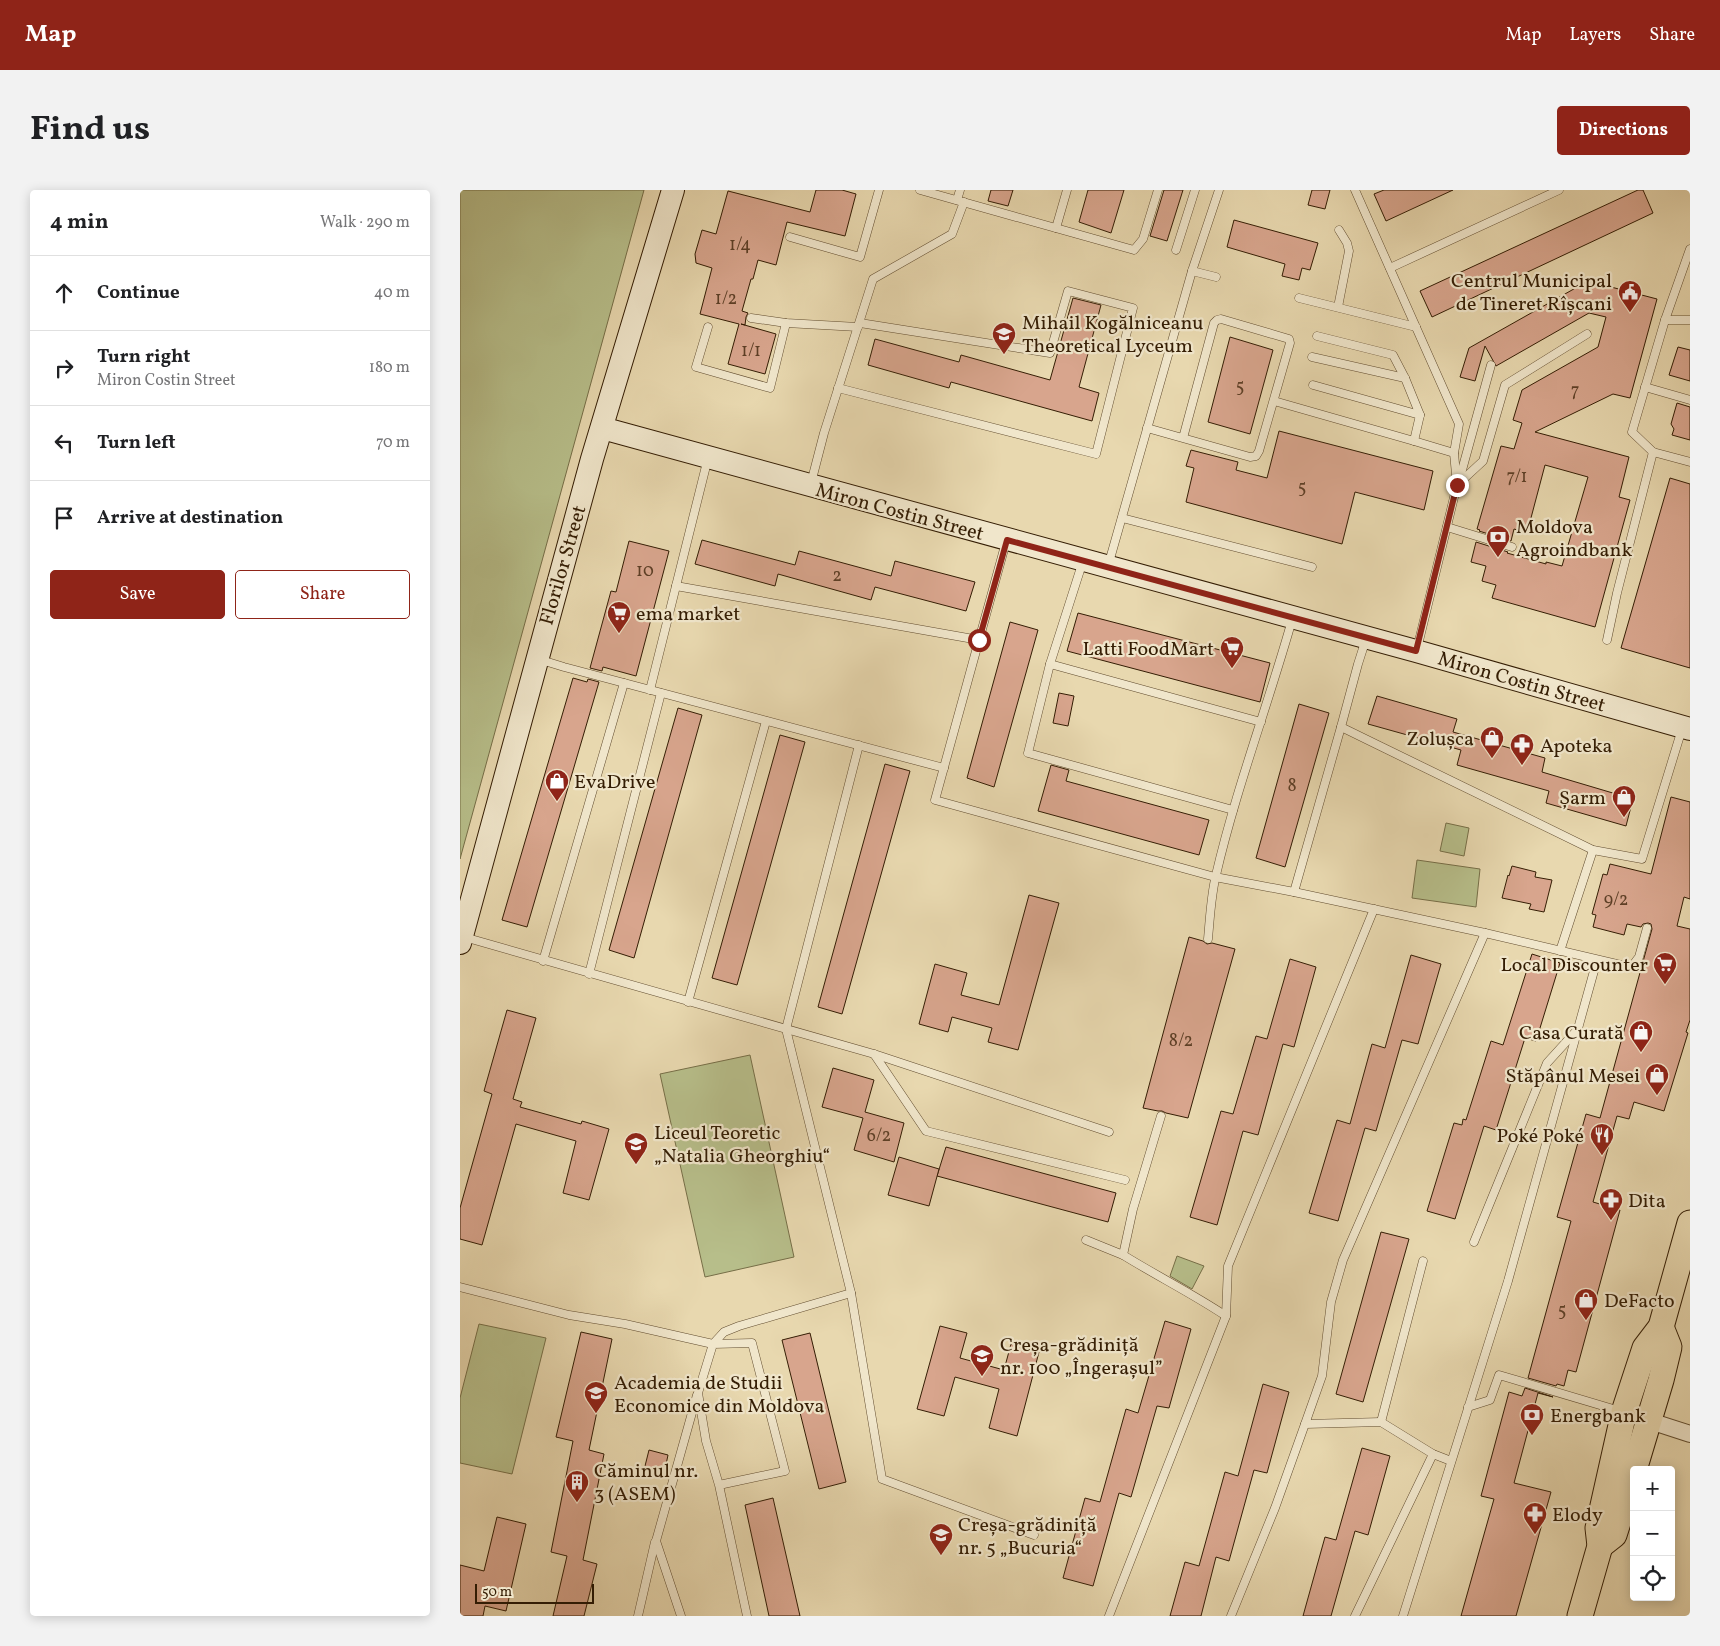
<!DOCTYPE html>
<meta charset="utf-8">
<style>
:root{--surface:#fff;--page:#f2f2f2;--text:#202124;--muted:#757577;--line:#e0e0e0;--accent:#8f2418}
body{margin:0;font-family:Vollkorn,serif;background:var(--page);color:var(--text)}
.controls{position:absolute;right:15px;bottom:15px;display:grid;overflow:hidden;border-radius:5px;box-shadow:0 2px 12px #0003}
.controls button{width:45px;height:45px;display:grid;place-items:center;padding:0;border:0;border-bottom:1px solid var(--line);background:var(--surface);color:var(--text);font:25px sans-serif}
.scale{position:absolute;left:15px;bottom:12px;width:119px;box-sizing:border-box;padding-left:5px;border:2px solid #341d04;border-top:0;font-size:14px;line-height:18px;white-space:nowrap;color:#341d04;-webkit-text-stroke:4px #f0e6cb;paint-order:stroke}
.stop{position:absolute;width:15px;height:15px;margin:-11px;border:4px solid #8f2418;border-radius:50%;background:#fff}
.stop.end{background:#8f2418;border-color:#fff;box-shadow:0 1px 5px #0008}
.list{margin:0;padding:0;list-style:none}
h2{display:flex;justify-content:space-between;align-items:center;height:65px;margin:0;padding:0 20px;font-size:21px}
h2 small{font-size:16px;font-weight:400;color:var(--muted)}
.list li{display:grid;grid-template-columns:32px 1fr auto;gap:15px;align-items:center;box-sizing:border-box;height:75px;padding:0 20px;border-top:1px solid var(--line)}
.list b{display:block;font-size:19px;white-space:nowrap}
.list p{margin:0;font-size:16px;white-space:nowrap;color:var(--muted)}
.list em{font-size:16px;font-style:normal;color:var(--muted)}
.actions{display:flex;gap:10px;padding:15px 20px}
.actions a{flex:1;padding:11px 0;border:1px solid var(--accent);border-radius:5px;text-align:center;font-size:18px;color:var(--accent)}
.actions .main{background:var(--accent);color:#fff}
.icon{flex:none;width:28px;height:28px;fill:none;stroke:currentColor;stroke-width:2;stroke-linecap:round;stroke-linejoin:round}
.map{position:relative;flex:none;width:1230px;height:1426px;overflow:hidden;border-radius:5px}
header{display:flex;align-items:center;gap:30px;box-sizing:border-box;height:70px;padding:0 25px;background:var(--accent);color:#fff}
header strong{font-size:24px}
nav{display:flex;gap:28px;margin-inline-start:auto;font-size:18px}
.intro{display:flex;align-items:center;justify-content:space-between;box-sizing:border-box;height:120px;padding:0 30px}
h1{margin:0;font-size:35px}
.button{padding:12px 22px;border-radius:5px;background:var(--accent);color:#fff;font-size:18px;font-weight:700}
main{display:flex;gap:30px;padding:0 30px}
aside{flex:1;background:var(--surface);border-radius:5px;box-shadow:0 2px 12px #0003}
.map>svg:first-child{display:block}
</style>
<header>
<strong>Map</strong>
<nav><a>Map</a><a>Layers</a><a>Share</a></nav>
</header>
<div class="intro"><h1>Find us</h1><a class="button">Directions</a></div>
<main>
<aside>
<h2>4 min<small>Walk · 290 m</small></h2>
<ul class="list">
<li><svg class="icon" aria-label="ahead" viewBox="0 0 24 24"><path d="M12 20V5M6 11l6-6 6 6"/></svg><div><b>Continue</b></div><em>40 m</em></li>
<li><svg class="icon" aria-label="right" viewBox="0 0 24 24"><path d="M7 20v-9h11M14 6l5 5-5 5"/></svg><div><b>Turn right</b><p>Miron Costin Street</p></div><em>180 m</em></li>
<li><svg class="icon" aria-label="left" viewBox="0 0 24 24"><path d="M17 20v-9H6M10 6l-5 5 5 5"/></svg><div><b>Turn left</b></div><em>70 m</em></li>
<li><svg class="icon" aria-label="arrive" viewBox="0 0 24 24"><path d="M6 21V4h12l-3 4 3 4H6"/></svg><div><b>Arrive at destination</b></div></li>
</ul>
<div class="actions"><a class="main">Save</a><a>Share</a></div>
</aside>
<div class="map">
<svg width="1230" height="1426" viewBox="0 0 1230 1426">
<rect width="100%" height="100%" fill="#e8d8af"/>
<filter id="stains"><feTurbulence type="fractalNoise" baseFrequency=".004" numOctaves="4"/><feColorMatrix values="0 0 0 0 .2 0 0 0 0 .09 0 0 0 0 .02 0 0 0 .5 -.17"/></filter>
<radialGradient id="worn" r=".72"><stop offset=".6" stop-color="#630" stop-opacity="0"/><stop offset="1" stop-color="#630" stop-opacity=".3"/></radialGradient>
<g fill="#b7be8a" stroke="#766e47">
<polygon points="0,0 184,0 0,669"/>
<polygon points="986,633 1009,638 1004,666 980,661"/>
<polygon points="957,670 1020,679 1016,717 952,708"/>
<polygon points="290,865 334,1067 245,1087 200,884"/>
<polygon points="717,1066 744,1076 732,1099 710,1086"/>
<polygon points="19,1134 86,1148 52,1284 0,1273 0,1208"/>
</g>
<g fill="#d8a58d" stroke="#341d04">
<polygon points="356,0 382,0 396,4 385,46 327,32 316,75 298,70 293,89 291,89 282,121 288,123 286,127 285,135 281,134 316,144 305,184 268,174 279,134 240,124 252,78 236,73 235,64 242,40 256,44 268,1 350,22"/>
<polygon points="531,0 553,0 548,16 528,11"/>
<polygon points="628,0 664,0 651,43 619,32"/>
<polygon points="704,0 723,0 707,51 690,46"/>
<polygon points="852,0 870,0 865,19 848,15"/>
<polygon points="924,0 993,0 926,31 914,4"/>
<polygon points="1178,0 1183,0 1193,23 972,127 960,101"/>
<polygon points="774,30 858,53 850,80 842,78 839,90 822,86 825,74 767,57"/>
<polygon points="1128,91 1197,109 1170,208 1153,204 1075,242 1169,267 1159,307 1170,310 1135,437 1032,408 1036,395 1022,391 1026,376 1011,372 1016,352 1048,362 1047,363 1086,374 1086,372 1102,376 1128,287 1085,275 1067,343 1054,339 1051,351 1019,341 1020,340 1017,339 1041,256 1054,259 1062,233 1053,230 1062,200 1138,157 1146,127 1129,123 1036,176 1025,156 1015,191 1000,187 1009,158"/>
<polygon points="613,108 641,115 619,197 639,203 632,231 491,192 489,198 408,175 415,149 499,172 501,165 590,190"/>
<polygon points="770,147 813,160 790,244 748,232"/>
<polygon points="1218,157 1230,160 1230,191 1209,185"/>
<polygon points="1217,213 1230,217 1230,250 1212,245 1214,239 1211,234"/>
<polygon points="819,241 973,281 964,320 895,302 882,354 726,312 734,278 726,276 731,260 778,272 776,280 807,288"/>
<polygon points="1210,288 1230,294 1230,478 1161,458"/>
<polygon points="242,350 335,375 339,361 431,386 435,371 515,392 506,421 415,397 411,410 318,384 315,396 235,374"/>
<polygon points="169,351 209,361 176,486 143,477 142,481 130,478 151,401 156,402"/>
<polygon points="618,423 810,473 800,512 607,461"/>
<polygon points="550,432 578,440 534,597 507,588"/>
<polygon points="113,488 127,492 128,489 139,492 67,737 42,730"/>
<polygon points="599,503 614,506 608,536 593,533"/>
<polygon points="917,506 997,529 993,542 1085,568 1082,582 1173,609 1166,636 1086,613 1089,601 997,575 1001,560 908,534"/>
<polygon points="839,514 869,523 825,677 796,668"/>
<polygon points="218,518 242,525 174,768 149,760"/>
<polygon points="320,545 345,552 277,795 252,788"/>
<polygon points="425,574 450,581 382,824 358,817"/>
<polygon points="591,575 609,580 606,591 749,630 739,665 578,621"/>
<polygon points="1211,607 1230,612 1230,709 1224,707 1217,736 1230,739 1230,830 1226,842 1228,843 1204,921 1174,912 1169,929 1157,926 1133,1012 1160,1020 1116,1182 1108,1180 1104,1196 1097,1194 1096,1196 1068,1188 1111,1031 1097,1027 1126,924 1140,928 1192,739 1191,734 1188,733 1183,734 1181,737 1167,734 1164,745 1133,737 1136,725 1132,724 1143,684 1147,685 1150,674 1191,684"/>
<polygon points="1052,676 1076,682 1075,687 1092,690 1084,722 1069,719 1071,714 1042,708 1048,685 1049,686"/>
<polygon points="569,705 599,713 558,860 528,852 532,838 492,827 488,842 459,834 475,774 507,783 501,805 539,815"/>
<polygon points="729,747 743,751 747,754 752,753 775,759 728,928 706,923 702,921 698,921 683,918"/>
<polygon points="1072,764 1100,773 1076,851 1065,848 1036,940 1024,936 995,1029 967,1021 994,933 1002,935 1003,929 1006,930 1031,851 1043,855"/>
<polygon points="951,765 981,774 958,854 942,850 916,941 905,938 878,1031 849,1023 877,930 890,934 912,854 925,858"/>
<polygon points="830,769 856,777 834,857 823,854 798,945 783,941 757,1035 730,1027 761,921 773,924 796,846 807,849"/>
<polygon points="47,820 76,828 53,909 62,912 60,917 121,934 122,931 149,939 129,1010 103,1003 116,951 56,934 22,1055 0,1049 0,1018 32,904 24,901"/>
<polygon points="373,878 414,890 405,922 444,933 434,972 394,960 403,928 362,917"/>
<polygon points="486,957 656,1003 648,1032 477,986"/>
<polygon points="439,967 479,979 469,1016 428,1005"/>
<polygon points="921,1042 949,1049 903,1212 876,1204"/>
<polygon points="705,1131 731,1139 709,1218 697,1216 671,1307 659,1303 633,1396 603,1388 625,1308 640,1312 666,1219 678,1223"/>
<polygon points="480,1136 507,1143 500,1168 544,1180 551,1154 579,1162 557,1246 529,1238 539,1199 495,1187 484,1226 457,1219"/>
<polygon points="121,1142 152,1149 129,1260 144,1264 123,1370 137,1374 124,1426 93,1426 107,1366 91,1362 113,1251 96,1247"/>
<polygon points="350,1143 386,1292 359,1299 322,1150"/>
<polygon points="803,1194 829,1202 807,1283 794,1280 769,1371 756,1367 741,1426 710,1426 725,1372 739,1376 765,1282 778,1286"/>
<polygon points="1065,1198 1093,1207 1078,1203 1054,1293 1091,1302 1056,1426 1001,1426 1034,1309 1021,1306 1049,1202 1062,1206"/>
<polygon points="902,1258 930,1266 908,1345 895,1341 871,1426 843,1426 865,1347 876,1350"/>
<polygon points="189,1260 208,1265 204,1284 184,1280"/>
<polygon points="313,1308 340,1426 309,1426 285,1315"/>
<polygon points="37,1327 66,1334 46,1421 25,1416 23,1426 0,1426 0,1375 24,1381"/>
</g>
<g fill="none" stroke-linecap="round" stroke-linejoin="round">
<g stroke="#614c2f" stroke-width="9">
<g id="lane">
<polyline points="460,0 674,60 683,49 698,0"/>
<polyline points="895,0 999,234 994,263 997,295 957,459"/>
<polyline points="497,10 500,0"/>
<polyline points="596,38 607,0"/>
<polyline points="330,47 400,67 419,0"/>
<polyline points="1230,59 1205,130 1172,242 1193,262 1230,272"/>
<polyline points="716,60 735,0"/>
<polyline points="930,78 1099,0"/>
<polyline points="732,81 756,87"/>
<polyline points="839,108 956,137"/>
<polyline points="878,117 889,61 887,53 879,40"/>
<polyline points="291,128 326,133 398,137"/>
<polyline points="1205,130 1230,130"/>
<polyline points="248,137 236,177 310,198 326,133"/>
<polyline points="857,146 933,165 945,188 960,225"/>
<polyline points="852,167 945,188"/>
<polyline points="853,195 960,225 954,251 994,263"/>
<polyline points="1185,197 1230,210"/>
<polyline points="378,198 636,264 673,118 608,101 590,163 400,133"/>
<polyline points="814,211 954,251"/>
<polyline points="687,238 790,267 796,266 799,261 830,153 829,149 761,129 757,130 754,133 723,248"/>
<polyline points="999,291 1031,175"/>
<polyline points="351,293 364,243 413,89 492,44 504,12"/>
<polyline points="997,295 1023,271 1045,195 1127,144"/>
<polyline points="662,328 852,377"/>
<polyline points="987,337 1052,357"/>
<polyline points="546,352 475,610 755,687 834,702 1025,743 1161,775 1173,775 1179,767 1187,738"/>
<polyline points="623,371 590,474 568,563 773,620"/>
<polyline points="648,376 732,81 759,0"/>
<polyline points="216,396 519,450"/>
<polyline points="906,449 898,474 881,537 1133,660 1182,669 1222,539"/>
<polyline points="1147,450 1157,403 1193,262"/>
<polyline points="78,469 104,477 484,578"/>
<polyline points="590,474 801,532"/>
<polyline points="190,500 248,268"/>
<polyline points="834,702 881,537"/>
<polyline points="4,747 414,864 649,942"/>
<path d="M748 749C750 728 751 705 756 685 776 599 808 515 832 430"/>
<polyline points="1100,761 1133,660"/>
<polyline points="83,771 164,493"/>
<polyline points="129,784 201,503"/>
<polyline points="228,812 306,531"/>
<polyline points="414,864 466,941 665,990"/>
<path d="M701 926 673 1019 663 1065C697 1086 733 1104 766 1126"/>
<polyline points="626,1050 663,1065"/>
<polyline points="1014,1052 1087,873 1117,840"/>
<polyline points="0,1097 109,1125 165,1134 253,1154 264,1142 279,1136 391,1103 326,839 399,555"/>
<polyline points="391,1103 422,1289 574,1345"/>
<polyline points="1008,1217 1030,1210 1039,1185 1160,1221"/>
<polyline points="921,1232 963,1071"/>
<polyline points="991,1271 973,1264 921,1232 845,1234 862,1186 871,1112 883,1070 1025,743"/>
<polyline points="259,1295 325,1281 292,1153 253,1154 238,1203 246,1251 259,1295 287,1426"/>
<polyline points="178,1426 195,1352"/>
<polyline points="221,1426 196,1351 237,1205"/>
<polyline points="649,1426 766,1126 768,1076 914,719"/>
<polyline points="771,1426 815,1318 845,1234"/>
<polyline points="895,1426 973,1264"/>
<polyline points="943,1426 1048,1091 1137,770"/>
</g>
</g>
<g stroke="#614c2f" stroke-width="18">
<polyline id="street" points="1190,1231 1230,1244"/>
</g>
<g stroke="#341d04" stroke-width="24">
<g id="secondary">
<polyline points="142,238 956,461 1230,539"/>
<polyline points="0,753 132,269 213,0"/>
</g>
</g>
<g stroke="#341d04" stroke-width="27">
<g id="primary">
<polyline points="1174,1280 1201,1190 1209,1157 1201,1137"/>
<polyline points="1140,1356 1154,1345 1174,1282"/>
<polyline points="1120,1426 1140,1356 1138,1338 1164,1222 1185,1158 1201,1137 1230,1033"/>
</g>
</g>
<use href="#lane" stroke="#f0e6cb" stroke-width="8"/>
<use href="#street" stroke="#f0e6cb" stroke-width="16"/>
<use href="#secondary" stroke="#f0e6cb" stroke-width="22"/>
<use href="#primary" stroke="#e8d8af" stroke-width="25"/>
</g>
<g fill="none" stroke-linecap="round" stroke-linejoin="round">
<polyline stroke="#8f2418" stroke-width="6" points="519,450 547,350 956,461 997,295"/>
</g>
<defs>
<g id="civic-pin" transform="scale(1.25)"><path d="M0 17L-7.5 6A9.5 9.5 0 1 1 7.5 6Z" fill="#8f2418" stroke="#f0e6cb"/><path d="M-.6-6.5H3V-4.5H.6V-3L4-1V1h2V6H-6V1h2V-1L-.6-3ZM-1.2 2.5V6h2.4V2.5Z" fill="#fff"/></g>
<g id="school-pin" transform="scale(1.25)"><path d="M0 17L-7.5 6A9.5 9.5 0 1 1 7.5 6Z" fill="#8f2418" stroke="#f0e6cb"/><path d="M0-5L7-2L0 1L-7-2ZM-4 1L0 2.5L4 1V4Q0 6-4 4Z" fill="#fff"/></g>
<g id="bank-pin" transform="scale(1.25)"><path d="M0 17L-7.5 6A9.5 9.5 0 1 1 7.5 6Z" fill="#8f2418" stroke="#f0e6cb"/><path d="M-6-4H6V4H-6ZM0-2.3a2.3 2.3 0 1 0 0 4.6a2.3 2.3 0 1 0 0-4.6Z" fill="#fff"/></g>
<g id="supermarket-pin" transform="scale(1.25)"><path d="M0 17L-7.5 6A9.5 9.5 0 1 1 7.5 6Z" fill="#8f2418" stroke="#f0e6cb"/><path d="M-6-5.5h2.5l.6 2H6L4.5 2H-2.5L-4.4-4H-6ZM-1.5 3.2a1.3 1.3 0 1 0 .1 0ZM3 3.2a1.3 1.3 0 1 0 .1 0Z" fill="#fff"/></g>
<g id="shop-pin" transform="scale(1.25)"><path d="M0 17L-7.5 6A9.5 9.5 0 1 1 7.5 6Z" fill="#8f2418" stroke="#f0e6cb"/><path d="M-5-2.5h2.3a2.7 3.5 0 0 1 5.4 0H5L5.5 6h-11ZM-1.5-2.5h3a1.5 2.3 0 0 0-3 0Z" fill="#fff"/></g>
<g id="pharmacy-pin" transform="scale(1.25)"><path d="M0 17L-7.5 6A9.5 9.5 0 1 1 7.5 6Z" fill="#8f2418" stroke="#f0e6cb"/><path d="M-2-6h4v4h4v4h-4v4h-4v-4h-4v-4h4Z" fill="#fff"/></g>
<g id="restaurant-pin" transform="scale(1.25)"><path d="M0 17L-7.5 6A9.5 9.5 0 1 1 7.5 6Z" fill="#8f2418" stroke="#f0e6cb"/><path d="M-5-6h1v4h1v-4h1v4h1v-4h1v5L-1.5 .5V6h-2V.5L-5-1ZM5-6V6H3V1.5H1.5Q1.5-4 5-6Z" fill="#fff"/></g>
<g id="university-pin" transform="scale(1.25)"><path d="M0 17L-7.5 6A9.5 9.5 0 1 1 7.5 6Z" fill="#8f2418" stroke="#f0e6cb"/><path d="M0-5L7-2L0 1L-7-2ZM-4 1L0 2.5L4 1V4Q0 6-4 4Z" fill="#fff"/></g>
<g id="building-pin" transform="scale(1.25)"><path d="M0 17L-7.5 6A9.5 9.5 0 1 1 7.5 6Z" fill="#8f2418" stroke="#f0e6cb"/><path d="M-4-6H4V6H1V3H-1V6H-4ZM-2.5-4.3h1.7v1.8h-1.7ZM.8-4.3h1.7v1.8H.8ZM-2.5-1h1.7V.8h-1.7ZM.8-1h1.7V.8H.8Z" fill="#fff"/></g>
</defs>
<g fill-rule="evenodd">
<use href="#civic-pin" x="1170" y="102"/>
<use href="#school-pin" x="544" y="144"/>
<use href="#bank-pin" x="1038" y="347"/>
<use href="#supermarket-pin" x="159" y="423"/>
<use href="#supermarket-pin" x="772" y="458"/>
<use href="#shop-pin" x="1032" y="548"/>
<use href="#pharmacy-pin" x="1062" y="555"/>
<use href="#shop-pin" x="97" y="591"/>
<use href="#shop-pin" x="1164" y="607"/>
<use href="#supermarket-pin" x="1205" y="774"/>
<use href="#shop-pin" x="1181" y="842"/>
<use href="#shop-pin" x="1197" y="885"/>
<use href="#restaurant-pin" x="1142" y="945"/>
<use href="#school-pin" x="176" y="954"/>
<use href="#pharmacy-pin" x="1151" y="1010"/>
<use href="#shop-pin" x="1126" y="1110"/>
<use href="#school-pin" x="522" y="1166"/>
<use href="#university-pin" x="136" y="1203"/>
<use href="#bank-pin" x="1072" y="1225"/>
<use href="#building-pin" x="117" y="1292"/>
<use href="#pharmacy-pin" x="1075" y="1324"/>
<use href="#school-pin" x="481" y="1345"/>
</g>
<g text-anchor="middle" stroke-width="4.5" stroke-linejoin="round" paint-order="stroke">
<g font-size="18" fill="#5d3f26">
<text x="280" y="60">1/4</text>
<text x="266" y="114">1/2</text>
<text x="291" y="166">1/1</text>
<text x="780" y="202">5</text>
<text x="1115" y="206">7</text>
<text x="1057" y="292">7/1</text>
<text x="842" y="303">5</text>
<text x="185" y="386">10</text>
<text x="377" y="391">2</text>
<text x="832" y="601">8</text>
<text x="1156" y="715">9/2</text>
<text x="721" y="856">8/2</text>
<text x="419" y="951">6/2</text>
<text x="1102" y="1126">5</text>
</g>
<g font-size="20" fill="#341d04" stroke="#f0e6cb" text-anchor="start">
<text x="1152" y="97" text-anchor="end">Centrul Municipal<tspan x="1152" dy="23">de Tineret Rîșcani</tspan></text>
<text x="562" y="139">Mihail Kogălniceanu<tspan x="562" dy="23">Theoretical Lyceum</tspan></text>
<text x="1056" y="343">Moldova<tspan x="1056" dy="23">Agroindbank</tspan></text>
<text x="176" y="430">ema market</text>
<text x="754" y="465" text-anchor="end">Latti FoodMart</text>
<text x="1014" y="555" text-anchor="end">Zolușca</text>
<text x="1080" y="562">Apoteka</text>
<text x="114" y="598">EvaDrive</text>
<text x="1146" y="614" text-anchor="end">Șarm</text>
<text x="1188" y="781" text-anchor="end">Local Discounter</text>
<text x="1164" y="849" text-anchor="end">Casa Curată</text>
<text x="1180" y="892" text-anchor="end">Stăpânul Mesei</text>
<text x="194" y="949">Liceul Teoretic<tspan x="194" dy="23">„Natalia Gheorghiu“</tspan></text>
<text x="1124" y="952" text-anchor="end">Poké Poké</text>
<text x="1168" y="1017">Dita</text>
<text x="1144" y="1117">DeFacto</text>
<text x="540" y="1161">Creșa-grădiniță<tspan x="540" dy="23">nr. 100 „Îngerașul”</tspan></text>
<text x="154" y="1199">Academia de Studii<tspan x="154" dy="23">Economice din Moldova</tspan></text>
<text x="1090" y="1232">Energbank</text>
<text x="134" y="1287">Căminul nr.<tspan x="134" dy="23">3 (ASEM)</tspan></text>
<text x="1092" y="1331">Elody</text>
<text x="498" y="1341">Creșa-grădiniță<tspan x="498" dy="23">nr. 5 „Bucuria“</tspan></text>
</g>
<g font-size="20" fill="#341d04" stroke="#f0e6cb">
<text transform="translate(440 321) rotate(15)" y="7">Miron Costin Street</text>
<text transform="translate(102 375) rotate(-74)" y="7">Florilor Street</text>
<text transform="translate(1062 491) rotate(16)" y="7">Miron Costin Street</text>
</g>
</g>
<rect width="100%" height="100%" filter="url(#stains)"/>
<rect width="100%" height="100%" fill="url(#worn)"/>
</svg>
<div class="controls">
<button>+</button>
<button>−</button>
<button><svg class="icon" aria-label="locate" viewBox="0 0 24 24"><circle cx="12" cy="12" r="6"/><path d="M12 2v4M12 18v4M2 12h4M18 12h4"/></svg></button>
</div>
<div class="scale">50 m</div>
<div class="stop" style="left:519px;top:450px"></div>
<div class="stop end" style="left:997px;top:295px"></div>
</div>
</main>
